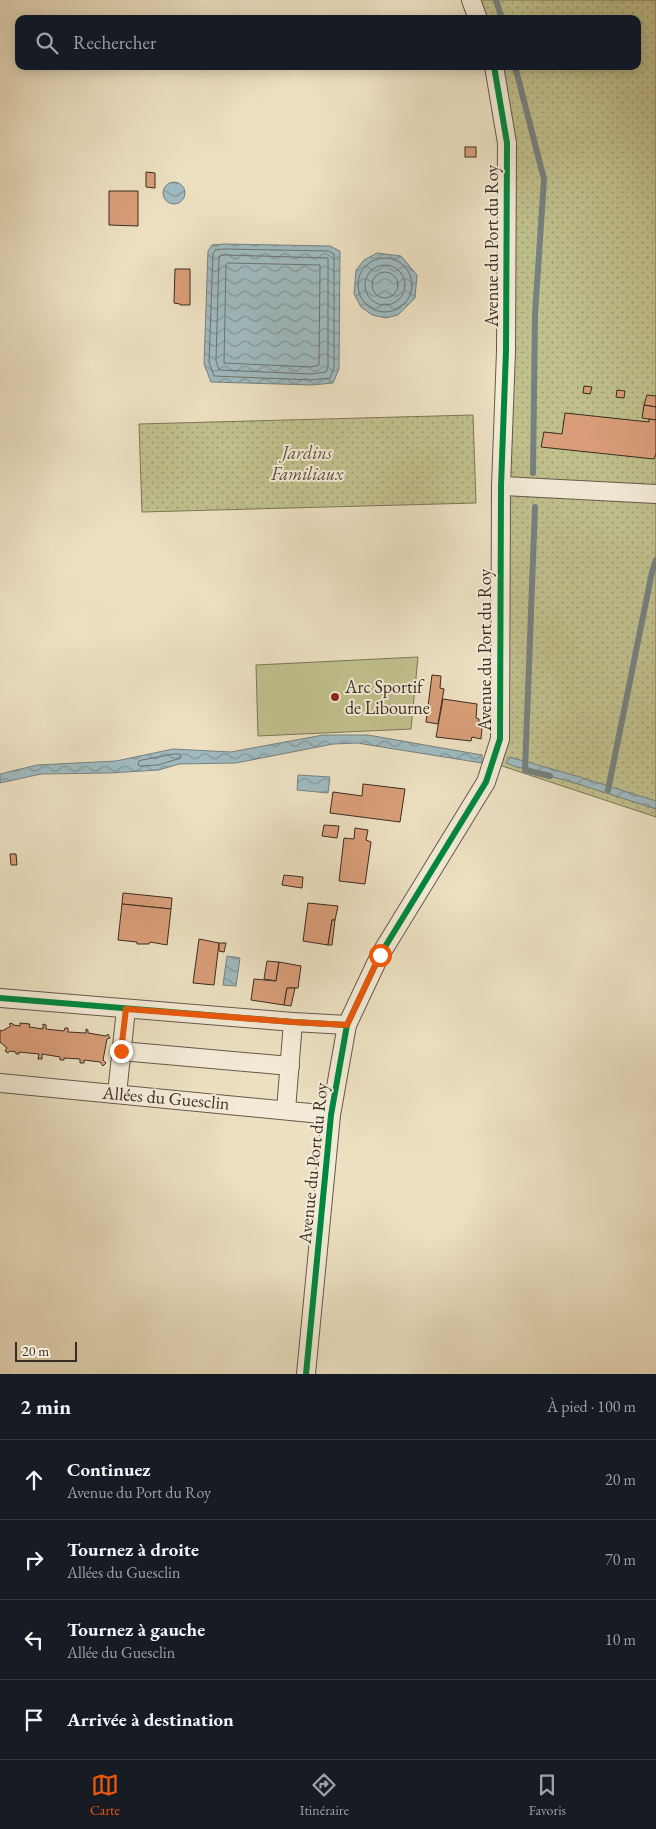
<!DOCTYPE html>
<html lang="fr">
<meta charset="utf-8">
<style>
:root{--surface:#171b24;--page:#20242c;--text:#f1f3f6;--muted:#9ea1a6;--line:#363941;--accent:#ea580c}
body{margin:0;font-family:"EB Garamond",serif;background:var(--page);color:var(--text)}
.scale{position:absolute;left:15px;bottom:12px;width:62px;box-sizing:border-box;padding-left:5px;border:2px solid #392c22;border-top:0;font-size:14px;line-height:18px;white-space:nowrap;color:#392c22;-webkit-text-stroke:4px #f3ebd7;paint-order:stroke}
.stop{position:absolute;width:15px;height:15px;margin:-11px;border:4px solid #ea580c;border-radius:50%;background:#fff}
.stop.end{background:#ea580c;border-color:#fff;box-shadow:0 1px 5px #0008}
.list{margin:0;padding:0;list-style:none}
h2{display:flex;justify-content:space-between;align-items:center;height:65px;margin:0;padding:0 20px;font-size:21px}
h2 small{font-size:16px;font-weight:400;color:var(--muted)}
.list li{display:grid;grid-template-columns:32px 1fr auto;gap:15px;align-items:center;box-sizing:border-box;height:80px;padding:0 20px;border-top:1px solid var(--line)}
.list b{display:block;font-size:19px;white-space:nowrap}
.list p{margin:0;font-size:16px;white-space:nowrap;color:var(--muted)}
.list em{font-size:16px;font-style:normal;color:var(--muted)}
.icon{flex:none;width:28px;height:28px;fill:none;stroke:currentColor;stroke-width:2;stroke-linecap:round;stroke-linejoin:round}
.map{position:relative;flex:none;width:656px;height:1374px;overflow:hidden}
.search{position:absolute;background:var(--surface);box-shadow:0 2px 12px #0003;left:15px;right:15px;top:15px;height:55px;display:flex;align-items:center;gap:12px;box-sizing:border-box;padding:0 18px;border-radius:10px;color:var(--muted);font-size:19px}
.sheet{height:385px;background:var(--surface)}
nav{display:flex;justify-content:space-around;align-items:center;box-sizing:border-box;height:70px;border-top:1px solid var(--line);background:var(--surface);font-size:14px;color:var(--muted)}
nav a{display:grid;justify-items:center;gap:2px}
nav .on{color:var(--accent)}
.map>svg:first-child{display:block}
</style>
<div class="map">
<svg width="656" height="1374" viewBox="0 0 656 1374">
<defs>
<pattern id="grass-dots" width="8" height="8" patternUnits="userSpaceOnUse" patternTransform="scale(1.25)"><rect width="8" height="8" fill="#c0c08d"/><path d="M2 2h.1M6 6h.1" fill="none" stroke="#9d9c73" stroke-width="1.8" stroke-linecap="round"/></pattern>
<pattern id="water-waves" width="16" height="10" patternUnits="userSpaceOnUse" patternTransform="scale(1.25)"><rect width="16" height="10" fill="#9fbabf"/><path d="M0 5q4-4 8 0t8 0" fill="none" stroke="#83979b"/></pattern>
</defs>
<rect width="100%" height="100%" fill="#ece0c1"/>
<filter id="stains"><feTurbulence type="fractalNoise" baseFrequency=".004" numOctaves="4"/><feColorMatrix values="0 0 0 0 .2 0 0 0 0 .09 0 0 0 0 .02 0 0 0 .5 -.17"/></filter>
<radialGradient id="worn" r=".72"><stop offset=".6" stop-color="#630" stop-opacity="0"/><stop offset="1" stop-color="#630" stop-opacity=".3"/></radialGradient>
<g fill="url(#grass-dots)" stroke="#7c7658">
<polygon points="474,0 656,0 656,817 493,763 506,245 497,66 637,66 637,19 482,19"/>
<polygon points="473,415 476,503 142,512 139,424"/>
</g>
<polygon fill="#c0c08d" stroke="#7c7658" points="418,657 411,729 258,736 256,665"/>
<g fill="url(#water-waves)" stroke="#768180">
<circle cx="174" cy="193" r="11"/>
<polygon points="224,244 330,246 340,251 339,369 333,383 312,385 211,382 204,364 208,251 212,245"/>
<polygon points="377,253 401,256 417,275 415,298 398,315 386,318 372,315 361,307 354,294 356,270 364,260"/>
<polygon points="323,735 368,735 482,755 482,763 357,743 333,744 236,763 179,764 159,770 110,773 41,774 0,783 0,774 37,765 116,761 173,749 231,752"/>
<polygon points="510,757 580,777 656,801 656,809 578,784 514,766 506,763"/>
<polygon points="298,775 330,777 328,793 297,790"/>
<polygon points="227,956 240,958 236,986 223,985"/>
</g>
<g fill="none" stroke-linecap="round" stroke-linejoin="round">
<g stroke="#6c7370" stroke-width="1">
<polygon points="225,249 328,251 334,254 334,368 330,378 311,380 214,376 209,362 213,254 215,250"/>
<polygon points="225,255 328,258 328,367 326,372 311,374 219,370 216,361 219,258 220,256"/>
<circle cx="385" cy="285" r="27"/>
<polygon points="228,263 320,265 319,365 311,367 224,363 226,265"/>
<circle cx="385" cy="285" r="20"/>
<circle cx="385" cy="285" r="13"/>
<polygon points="174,754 180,754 181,758 158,765 140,766 138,765 139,761"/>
</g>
<g stroke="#768180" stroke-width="6">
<polyline points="496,0 502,19"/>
<polyline points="515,66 544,179 535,315 533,473"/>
<polyline points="535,507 525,770 550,776"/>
<polyline points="608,790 652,572 656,560"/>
</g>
</g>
<g fill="#d99e79" stroke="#392c22">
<rect x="465" y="147" width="11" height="10"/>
<polygon points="146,172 155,173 155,188 146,187"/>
<polygon points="109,191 138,191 138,226 109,225"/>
<polygon points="175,269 190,269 190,305 180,305 180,304 174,303"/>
<polygon points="584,386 592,387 590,394 583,393"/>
<polygon points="617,390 625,391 624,398 616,397"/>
<polygon points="647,395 656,396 656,407 644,405"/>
<polygon points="644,405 656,407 656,420 642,418"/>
<polygon points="565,413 649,422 649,419 656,420 656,454 654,459 541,447 544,432 562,434"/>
<polygon points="432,675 441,676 440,688 444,689 438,724 426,722"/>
<polygon points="443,699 477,704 476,718 479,719 479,727 482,728 481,739 472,737 471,741 436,737"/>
<polygon points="363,784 405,789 400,822 330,813 333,792 362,796"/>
<polygon points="324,825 339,826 337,838 322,836"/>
<polygon points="355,828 368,830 366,840 371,842 365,884 339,881 344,838 354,839"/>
<polygon points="10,854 16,854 17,865 11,865"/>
<polygon points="284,875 303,877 302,888 282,885"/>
<polygon points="123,893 172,898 171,909 122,904"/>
<polygon points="308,903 338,906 335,920 332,920 328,945 303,941"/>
<polygon points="122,904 171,909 167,945 150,942 149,944 137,944 137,942 118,940"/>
<polygon points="332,920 335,920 332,945 328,945"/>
<polygon points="199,939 219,943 214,985 193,983"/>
<polygon points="219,943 226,943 224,952 219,951"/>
<polygon points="267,961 279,962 276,981 264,979"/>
<polygon points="279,962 301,966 298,988 287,988 284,1005 251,1000 254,979 276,981"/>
<polygon points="287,988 295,988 291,1006 284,1005"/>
<polygon points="12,1023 13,1025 20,1026 20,1023 30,1024 29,1027 43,1029 43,1024 46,1025 46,1029 64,1031 65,1028 68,1028 68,1032 86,1033 86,1029 88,1030 88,1033 106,1036 108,1034 110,1038 107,1039 103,1060 106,1063 103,1066 100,1062 84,1060 84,1063 80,1063 80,1059 64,1058 64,1060 60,1060 60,1057 42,1054 42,1059 38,1059 39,1054 19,1052 19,1054 16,1054 16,1052 10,1051 8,1053 5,1051 7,1048 0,1042 0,1030 2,1031 11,1026 9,1024"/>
</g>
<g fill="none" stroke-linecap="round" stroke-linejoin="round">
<g stroke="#66594a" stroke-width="20">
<g id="street">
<polyline points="471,0 478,19"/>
<polyline points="501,486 656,494"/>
<polyline points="0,998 293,1022 347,1025"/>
<polyline points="121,1051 290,1066"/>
<polyline points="0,1083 331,1115"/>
<polyline points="117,1094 126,1009"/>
<polyline points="286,1110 293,1022"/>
<polyline points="306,1374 331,1115 347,1025 380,955 486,782 500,739 501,486 506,351 507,143 494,66"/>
</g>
</g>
<use href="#street" stroke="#f3ebd7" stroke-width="18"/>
<g stroke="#f3ebd7" stroke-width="9">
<g id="cycleway">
<polyline points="0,998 293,1022 347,1025"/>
<polyline points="306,1374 331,1115 347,1025 380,955 486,782 500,739 501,486 506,351 507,143 494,66"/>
</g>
</g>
<use href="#cycleway" stroke="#00873e" stroke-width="6"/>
</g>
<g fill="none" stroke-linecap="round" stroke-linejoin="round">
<polyline stroke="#ea580c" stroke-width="6" points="121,1051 126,1009 293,1022 347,1025 380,955"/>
</g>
<circle fill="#8f2418" stroke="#f3ebd7" stroke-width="2" cx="335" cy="697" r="5"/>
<g text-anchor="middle" stroke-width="4" stroke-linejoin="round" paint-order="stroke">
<g font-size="18" fill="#392c22" stroke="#f3ebd7">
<text transform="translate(492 246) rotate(-90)" y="6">Avenue du Port du Roy</text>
<text transform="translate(485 650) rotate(-90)" y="6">Avenue du Port du Roy</text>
<text transform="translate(166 1098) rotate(5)" y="6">Allées du Guesclin</text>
<text transform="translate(313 1163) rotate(-84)" y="6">Avenue du Port du Roy</text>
</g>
<g font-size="18" font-style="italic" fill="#5b513d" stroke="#f3ebd7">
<text x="307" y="459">Jardins<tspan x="307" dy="21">Familiaux</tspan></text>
</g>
<g font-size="18" fill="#392c22" stroke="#f3ebd7" text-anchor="start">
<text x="345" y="693">Arc Sportif<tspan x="345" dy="21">de Libourne</tspan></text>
</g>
</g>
<rect width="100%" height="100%" filter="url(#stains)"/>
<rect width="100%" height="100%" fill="url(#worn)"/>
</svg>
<div class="scale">20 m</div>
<div class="stop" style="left:380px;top:955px"></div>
<div class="stop end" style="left:121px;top:1051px"></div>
<div class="search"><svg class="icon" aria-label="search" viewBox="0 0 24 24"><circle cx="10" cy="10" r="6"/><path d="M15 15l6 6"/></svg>Rechercher</div>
</div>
<section class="sheet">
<h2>2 min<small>À pied · 100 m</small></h2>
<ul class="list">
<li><svg class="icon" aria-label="ahead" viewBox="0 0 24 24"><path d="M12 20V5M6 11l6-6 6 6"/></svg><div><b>Continuez</b><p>Avenue du Port du Roy</p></div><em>20 m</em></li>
<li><svg class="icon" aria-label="right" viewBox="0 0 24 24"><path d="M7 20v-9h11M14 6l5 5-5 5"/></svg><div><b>Tournez à droite</b><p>Allées du Guesclin</p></div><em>70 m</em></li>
<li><svg class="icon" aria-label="left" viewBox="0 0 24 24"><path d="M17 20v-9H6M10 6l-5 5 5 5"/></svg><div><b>Tournez à gauche</b><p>Allée du Guesclin</p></div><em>10 m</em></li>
<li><svg class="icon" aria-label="arrive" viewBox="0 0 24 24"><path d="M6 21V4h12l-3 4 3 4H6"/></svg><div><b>Arrivée à destination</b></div></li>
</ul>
</section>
<nav>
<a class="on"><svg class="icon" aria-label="map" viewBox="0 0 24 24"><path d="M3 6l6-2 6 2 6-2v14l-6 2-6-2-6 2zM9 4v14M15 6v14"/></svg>Carte</a>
<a><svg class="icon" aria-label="directions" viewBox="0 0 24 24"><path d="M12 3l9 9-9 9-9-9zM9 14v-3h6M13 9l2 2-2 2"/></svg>Itinéraire</a>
<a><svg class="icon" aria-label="saved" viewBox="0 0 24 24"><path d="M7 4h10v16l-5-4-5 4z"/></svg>Favoris</a>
</nav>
